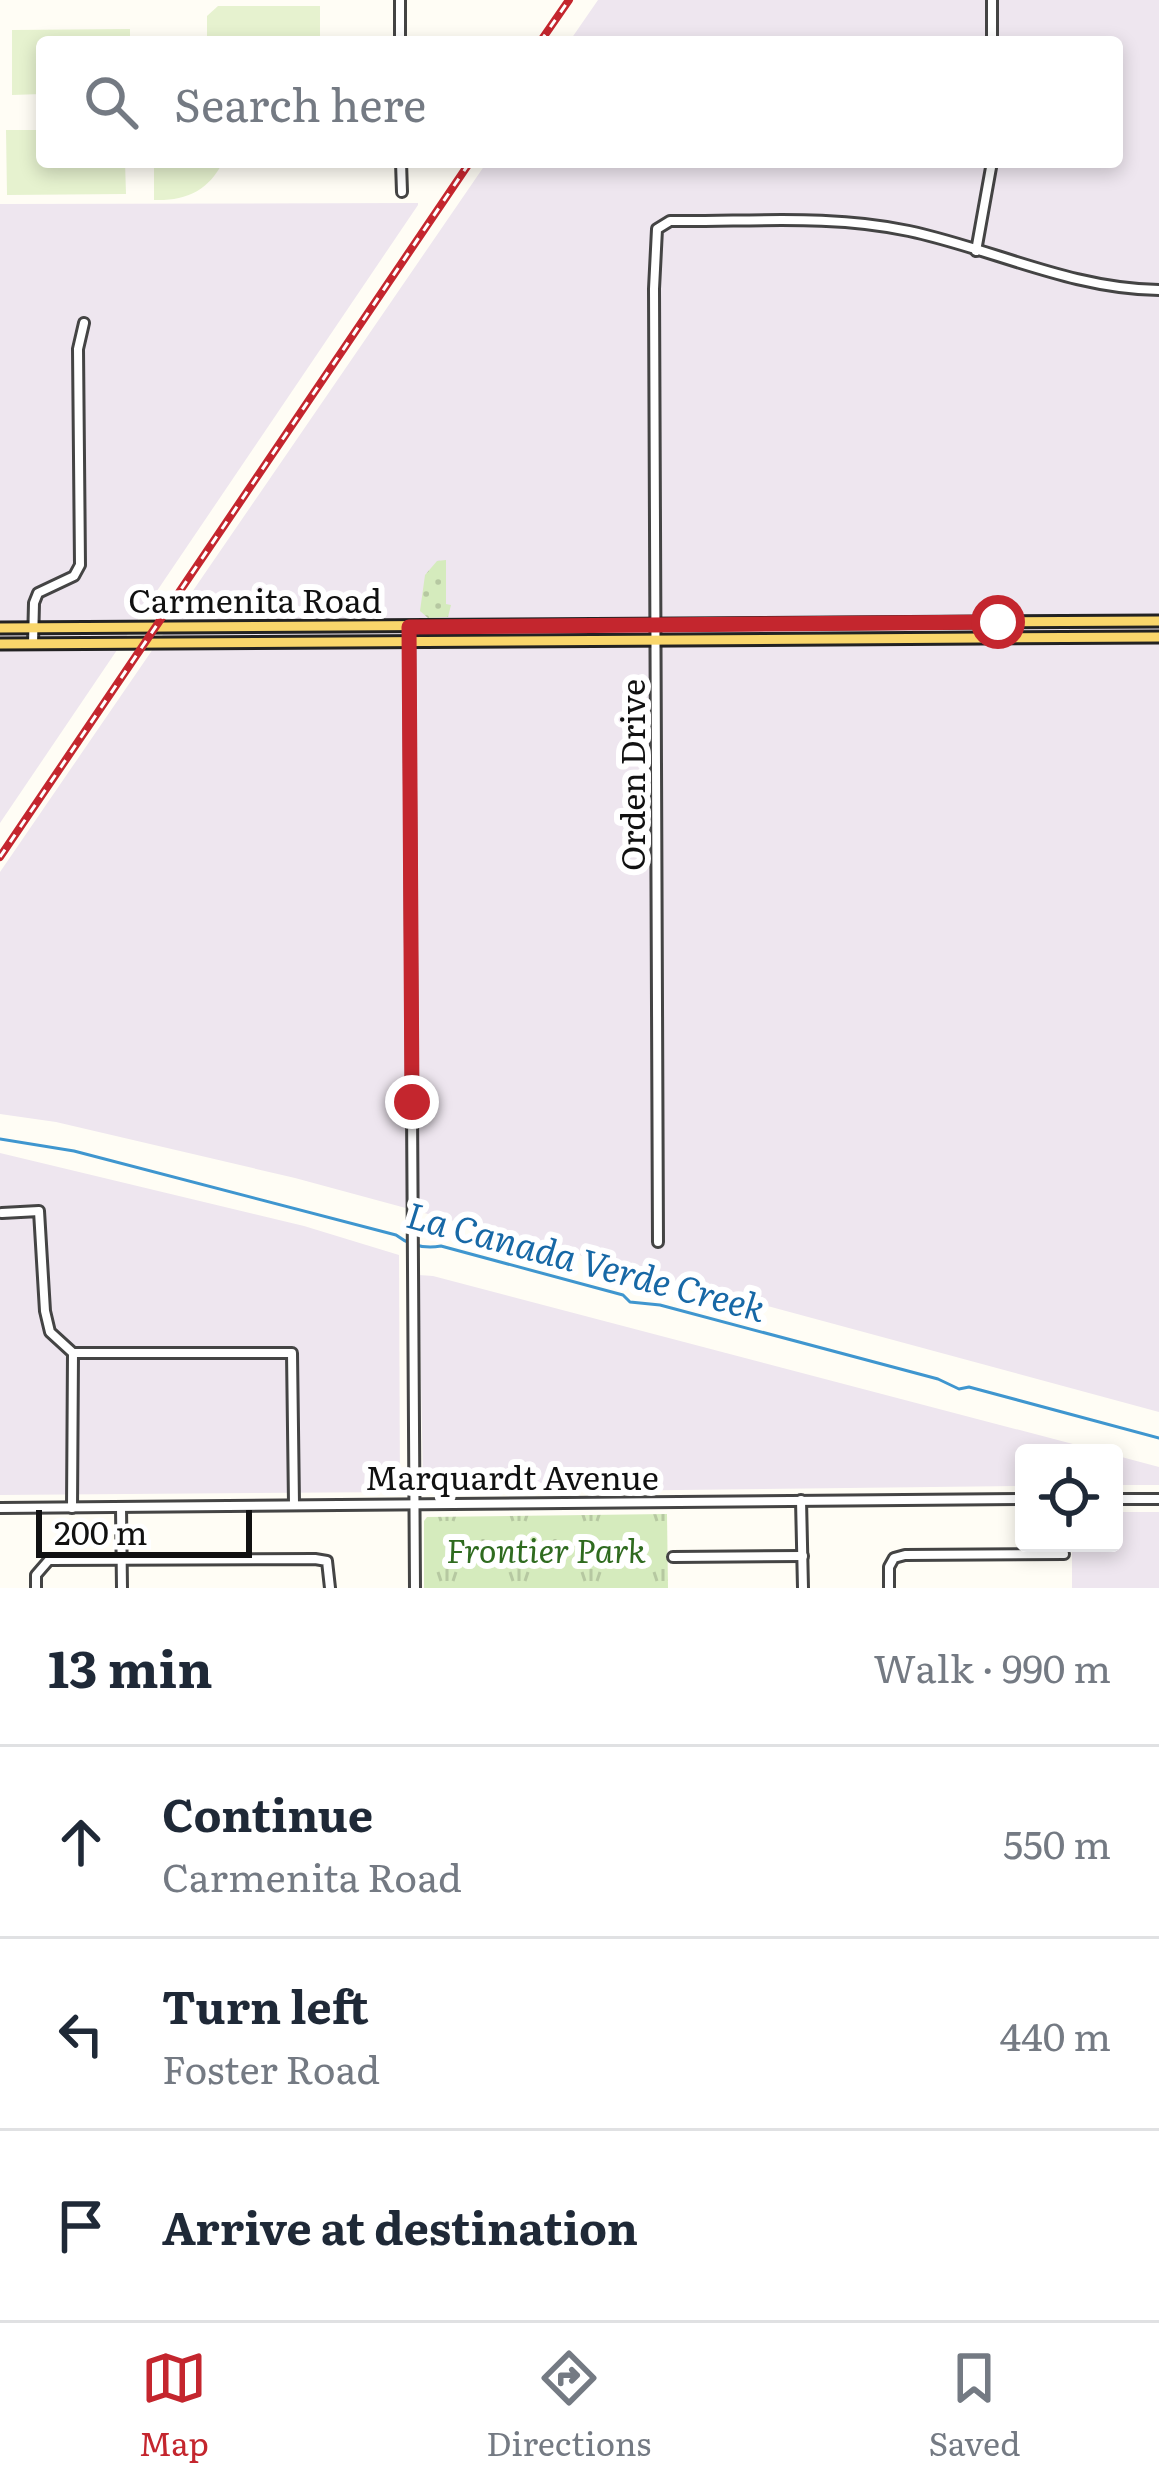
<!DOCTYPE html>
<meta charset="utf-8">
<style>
:root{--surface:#fff;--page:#f6f6f7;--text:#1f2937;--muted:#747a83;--line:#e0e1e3;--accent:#c4262e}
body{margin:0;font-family:Literata,serif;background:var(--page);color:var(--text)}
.controls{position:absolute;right:36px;bottom:36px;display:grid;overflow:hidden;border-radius:12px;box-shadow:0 6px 18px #0003}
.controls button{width:108px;height:108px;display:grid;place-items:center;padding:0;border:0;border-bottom:3px solid var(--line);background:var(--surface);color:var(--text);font:60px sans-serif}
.scale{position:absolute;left:36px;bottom:30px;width:216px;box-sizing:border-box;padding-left:12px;border:6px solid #111;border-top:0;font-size:33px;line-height:42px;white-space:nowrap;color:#111;-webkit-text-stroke:9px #fff;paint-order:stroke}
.stop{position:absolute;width:36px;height:36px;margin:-27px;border:9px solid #c4262e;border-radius:50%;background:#fff}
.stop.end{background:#c4262e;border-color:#fff;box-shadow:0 3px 12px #0008}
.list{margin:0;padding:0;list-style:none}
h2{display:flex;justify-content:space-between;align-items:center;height:156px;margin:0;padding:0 48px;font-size:51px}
h2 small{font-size:39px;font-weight:400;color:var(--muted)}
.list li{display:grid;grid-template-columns:78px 1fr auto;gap:36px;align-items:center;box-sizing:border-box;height:192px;padding:0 48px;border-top:3px solid var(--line)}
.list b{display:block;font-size:45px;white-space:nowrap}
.list p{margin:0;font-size:39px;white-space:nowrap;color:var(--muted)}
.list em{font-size:39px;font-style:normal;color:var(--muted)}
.icon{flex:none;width:66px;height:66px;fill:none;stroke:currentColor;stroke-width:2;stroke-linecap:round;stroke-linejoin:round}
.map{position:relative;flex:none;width:1159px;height:1588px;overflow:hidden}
.search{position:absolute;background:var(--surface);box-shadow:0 6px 18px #0003;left:36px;right:36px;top:36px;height:132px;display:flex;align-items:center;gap:30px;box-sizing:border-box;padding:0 42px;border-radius:12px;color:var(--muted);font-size:45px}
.sheet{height:732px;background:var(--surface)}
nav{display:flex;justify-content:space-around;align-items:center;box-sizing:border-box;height:168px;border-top:3px solid var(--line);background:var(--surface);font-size:33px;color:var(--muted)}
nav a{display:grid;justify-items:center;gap:6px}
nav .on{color:var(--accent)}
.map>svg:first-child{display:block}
</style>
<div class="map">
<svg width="1159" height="1588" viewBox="0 0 1159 1588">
<defs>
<pattern id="grass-dots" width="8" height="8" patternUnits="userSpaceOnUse" patternTransform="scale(3)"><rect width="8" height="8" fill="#d5ebbd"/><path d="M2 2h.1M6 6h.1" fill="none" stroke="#b6c8a1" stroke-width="1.8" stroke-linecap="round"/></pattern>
<pattern id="park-tufts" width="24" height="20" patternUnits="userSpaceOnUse" patternTransform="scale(3)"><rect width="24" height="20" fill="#d5ebbd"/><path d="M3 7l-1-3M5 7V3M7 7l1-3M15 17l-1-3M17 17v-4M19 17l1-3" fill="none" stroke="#b6c8a1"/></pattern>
</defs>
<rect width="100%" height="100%" fill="#fffdf5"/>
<g fill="#eee6ef">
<polygon points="598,0 1159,0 1159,1412 295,1178 56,1122 0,1114 0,872 487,162 1117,162 1117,42 569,42"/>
<polygon points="418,203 418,205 0,823 0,204"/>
<polygon points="0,1153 304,1226 399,1255 400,1492 0,1495"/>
<polygon points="419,1275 433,1276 1107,1453 1024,1453 1024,1486 432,1493 423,1483"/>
<polygon points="1114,1455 1159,1467 1159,1485 1114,1485"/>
<polygon points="1114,1512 1159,1512 1159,1588 1072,1588 1072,1543 1114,1543"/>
</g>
<polygon fill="url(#grass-dots)" points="446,560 446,604 451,605 448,617 428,618 420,611 425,575 437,561"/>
<polygon fill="url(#park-tufts)" points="667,1514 668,1588 424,1588 424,1521 427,1517"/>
<g fill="#e6f2cf">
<polygon points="218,6 320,6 320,42 207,42 207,16"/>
<polygon points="130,29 130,42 42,42 42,94 12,95 12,30"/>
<polygon points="6,130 42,130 42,162 125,162 126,194 7,195"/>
<path d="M154 162H223C208 191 186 201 154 200Z"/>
</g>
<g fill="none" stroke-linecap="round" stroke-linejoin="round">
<path stroke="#3f96cf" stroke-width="3" d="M0 1139 74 1151 396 1235C409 1245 424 1249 441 1246L623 1295 630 1302 660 1305 938 1379 959 1389 969 1387 1159 1438"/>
<g stroke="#444" stroke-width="14">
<g id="minor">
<polyline points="400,0 400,42"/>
<polyline points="992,0 992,42"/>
<polyline points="401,162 402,192"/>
<polyline points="976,251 992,162"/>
<polyline points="409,627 415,1588"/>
<polyline points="33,644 34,603 38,593 74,576 80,565 78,349 84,323"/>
<polyline points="2,1213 39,1211 45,1311 50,1332 73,1353"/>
<path d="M658 1242 654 289 657 229 670 221C749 222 831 214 909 231 993 249 1071 289 1159 290"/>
<polyline points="1114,1499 1159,1499"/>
<polyline points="801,1500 803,1588"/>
<polyline points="121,1507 122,1588"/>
<polyline points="0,1508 1024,1499"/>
<polyline points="72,1508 73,1353 292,1353 294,1504"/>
<polyline points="673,1557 803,1556"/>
<polyline points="36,1588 36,1575 49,1560 315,1559 327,1561 330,1588"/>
<polyline points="889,1588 889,1567 894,1558 905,1555 1064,1554"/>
</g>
</g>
<g stroke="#222" stroke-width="15">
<g id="major">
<polyline points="0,628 1159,621"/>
<polyline points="0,644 1159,637"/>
</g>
</g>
<use href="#minor" stroke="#fff" stroke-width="8"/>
<use href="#major" stroke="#f9d66b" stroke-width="9"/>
<g stroke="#c4262e" stroke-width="8">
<g id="rail">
<polyline points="540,42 569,0"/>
<polyline points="0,857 470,162"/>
</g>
</g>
<use href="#rail" stroke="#fff" stroke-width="3" stroke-dasharray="9" stroke-linecap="butt"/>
</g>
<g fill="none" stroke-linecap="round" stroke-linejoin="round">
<polyline stroke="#c4262e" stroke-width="15" points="412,1102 409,627 998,622"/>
</g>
<g text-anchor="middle" stroke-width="12" stroke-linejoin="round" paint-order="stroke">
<g font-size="33" fill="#111" stroke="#fff">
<text x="255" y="613">Carmenita Road</text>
<text transform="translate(633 775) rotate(-90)" y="12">Orden Drive</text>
<text x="512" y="1490">Marquardt Avenue</text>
</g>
<g font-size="33" font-style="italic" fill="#2f6b1f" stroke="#fff">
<text x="546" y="1563">Frontier Park</text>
</g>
<g font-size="36" font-style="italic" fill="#1768a6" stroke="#fff">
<text transform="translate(586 1262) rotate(15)" y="13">La Canada Verde Creek</text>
</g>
</g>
</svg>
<div class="controls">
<button><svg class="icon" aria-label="locate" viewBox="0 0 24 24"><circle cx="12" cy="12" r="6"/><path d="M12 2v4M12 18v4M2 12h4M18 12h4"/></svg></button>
</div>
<div class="scale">200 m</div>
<div class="stop" style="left:998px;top:622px"></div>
<div class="stop end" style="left:412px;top:1102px"></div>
<div class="search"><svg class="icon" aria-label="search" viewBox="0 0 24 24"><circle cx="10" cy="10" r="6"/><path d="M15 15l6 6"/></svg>Search here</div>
</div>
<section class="sheet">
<h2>13 min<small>Walk · 990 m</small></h2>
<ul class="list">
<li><svg class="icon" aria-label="ahead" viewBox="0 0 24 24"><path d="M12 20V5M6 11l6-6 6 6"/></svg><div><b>Continue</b><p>Carmenita Road</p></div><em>550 m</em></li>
<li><svg class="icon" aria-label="left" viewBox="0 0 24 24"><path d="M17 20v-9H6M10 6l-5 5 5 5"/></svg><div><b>Turn left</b><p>Foster Road</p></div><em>440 m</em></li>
<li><svg class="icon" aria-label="arrive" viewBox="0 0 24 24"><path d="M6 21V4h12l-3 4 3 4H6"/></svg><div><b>Arrive at destination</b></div></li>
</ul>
</section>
<nav>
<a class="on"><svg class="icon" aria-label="map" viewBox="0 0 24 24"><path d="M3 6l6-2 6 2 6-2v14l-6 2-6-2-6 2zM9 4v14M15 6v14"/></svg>Map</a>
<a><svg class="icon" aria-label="directions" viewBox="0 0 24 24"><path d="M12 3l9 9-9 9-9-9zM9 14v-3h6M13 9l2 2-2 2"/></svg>Directions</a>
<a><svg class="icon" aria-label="saved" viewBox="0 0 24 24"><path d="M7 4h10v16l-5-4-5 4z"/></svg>Saved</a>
</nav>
